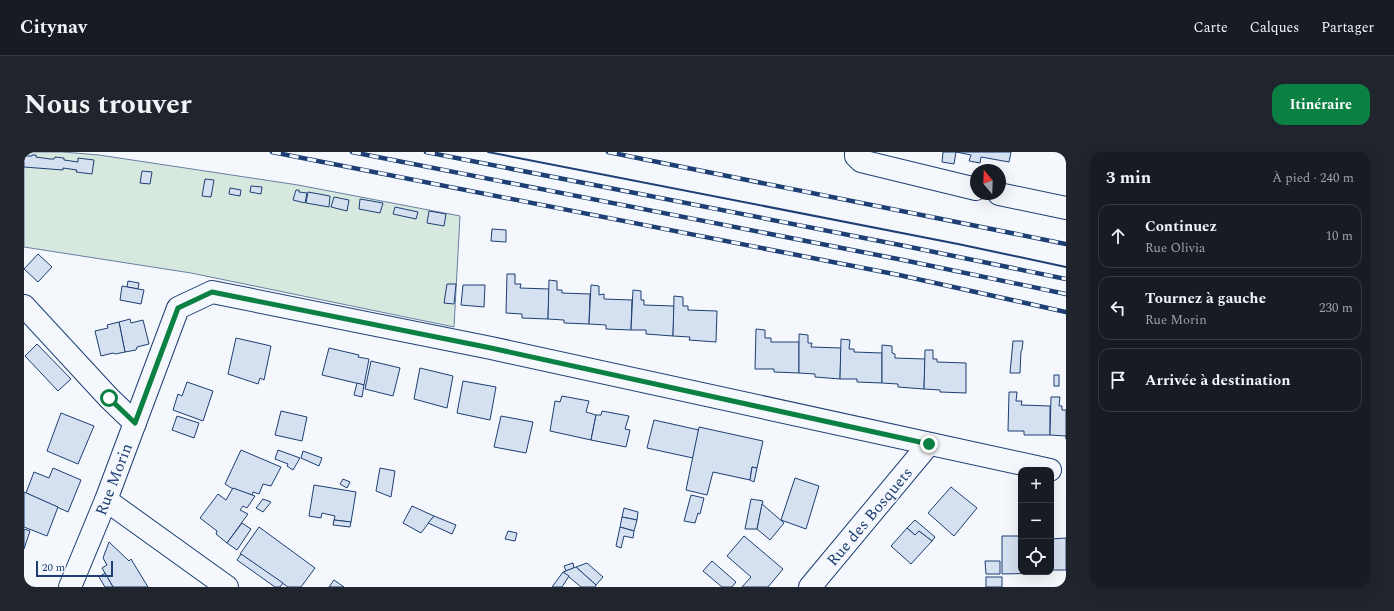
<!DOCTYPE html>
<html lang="fr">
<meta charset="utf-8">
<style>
:root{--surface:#171b24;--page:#20242c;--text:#f1f3f6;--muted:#9ea1a6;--line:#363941;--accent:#0b8043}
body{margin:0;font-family:Spectral,serif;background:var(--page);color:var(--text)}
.controls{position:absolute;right:12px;bottom:12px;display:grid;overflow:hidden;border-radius:8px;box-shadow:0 4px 16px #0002}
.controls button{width:36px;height:36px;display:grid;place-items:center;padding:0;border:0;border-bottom:1px solid var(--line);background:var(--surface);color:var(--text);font:20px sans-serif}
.compass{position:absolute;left:946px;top:12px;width:36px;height:36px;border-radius:50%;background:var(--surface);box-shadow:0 4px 16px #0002;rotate:341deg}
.scale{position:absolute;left:12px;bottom:10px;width:77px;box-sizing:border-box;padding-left:4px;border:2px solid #1d3f73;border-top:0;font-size:11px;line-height:14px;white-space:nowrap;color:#1d3f73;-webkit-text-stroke:3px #f4f7fb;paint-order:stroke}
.stop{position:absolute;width:12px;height:12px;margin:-9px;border:3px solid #0b8043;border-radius:50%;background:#fff}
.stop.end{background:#0b8043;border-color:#fff;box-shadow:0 1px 4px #0008}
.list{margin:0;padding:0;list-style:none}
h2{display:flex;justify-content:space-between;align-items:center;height:52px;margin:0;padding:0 16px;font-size:17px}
h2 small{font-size:13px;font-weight:400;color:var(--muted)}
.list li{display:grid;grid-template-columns:26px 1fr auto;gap:12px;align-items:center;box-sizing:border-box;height:64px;margin:0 8px 8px;padding:0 8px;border:1px solid var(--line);border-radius:12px}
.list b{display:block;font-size:15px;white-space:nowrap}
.list p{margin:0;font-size:13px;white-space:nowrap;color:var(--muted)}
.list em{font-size:13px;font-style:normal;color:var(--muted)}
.icon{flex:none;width:22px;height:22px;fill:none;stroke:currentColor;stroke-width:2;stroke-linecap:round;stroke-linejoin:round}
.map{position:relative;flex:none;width:1042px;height:435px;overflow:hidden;border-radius:12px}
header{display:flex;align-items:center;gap:24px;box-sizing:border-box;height:56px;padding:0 20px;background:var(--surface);border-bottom:1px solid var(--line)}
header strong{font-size:19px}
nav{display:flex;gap:22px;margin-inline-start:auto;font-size:14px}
.intro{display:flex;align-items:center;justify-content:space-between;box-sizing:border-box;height:96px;padding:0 24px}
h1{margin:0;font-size:28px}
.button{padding:10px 18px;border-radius:12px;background:var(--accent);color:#fff;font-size:14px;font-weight:700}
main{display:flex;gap:24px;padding:0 24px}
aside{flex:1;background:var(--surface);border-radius:12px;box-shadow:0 4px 16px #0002}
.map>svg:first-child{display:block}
</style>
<header>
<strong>Citynav</strong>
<nav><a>Carte</a><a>Calques</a><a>Partager</a></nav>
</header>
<div class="intro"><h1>Nous trouver</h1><a class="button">Itinéraire</a></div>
<main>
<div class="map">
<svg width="1042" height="435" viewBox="0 0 1042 435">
<rect width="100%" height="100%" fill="#f4f7fb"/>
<polygon fill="#d7e8df" stroke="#687fa3" points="0,0 39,0 75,3 274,33 436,64 430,175 167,121 0,95"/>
<g fill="#d5e0f0" stroke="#1d3f73">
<polygon points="919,0 932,0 930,12 918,10"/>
<polygon points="932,0 987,0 985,10 957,5 956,11 945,9 947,3"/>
<polygon points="8,3 12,3 12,5 26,7 30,7 31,5 40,6 40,8 54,10 54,6 70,8 68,22 52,20 53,18 39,16 39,18 0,15 0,4 8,4"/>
<polygon points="118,19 128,20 126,32 116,31"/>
<polygon points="181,27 190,28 187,45 178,44"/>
<polygon points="227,34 238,35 237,42 226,40"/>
<polygon points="206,36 217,38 216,44 205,42"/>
<polygon points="272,38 275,38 275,40 283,41 281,51 269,48"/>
<polygon points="284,40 306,44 305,55 282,51"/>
<polygon points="310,45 325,48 323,59 307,55"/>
<polygon points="336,47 359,51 356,61 335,57"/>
<polygon points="371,55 394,60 392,67 369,62"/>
<polygon points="405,59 422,62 420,74 403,71"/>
<polygon points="468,77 482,78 482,90 467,89"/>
<polygon points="14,102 28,115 14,130 0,117"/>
<polygon points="483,122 491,122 491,132 497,132 496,136 525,137 524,167 498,166 498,162 482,161"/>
<polygon points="525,128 533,129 533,138 538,138 538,141 566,142 565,172 540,171 540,168 524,167"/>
<polygon points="104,129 115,131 114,137 103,135"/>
<polygon points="423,132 432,132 430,152 420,151"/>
<polygon points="439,133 461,133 460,155 437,153"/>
<polygon points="567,133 575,134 575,143 580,142 580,147 608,148 607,178 582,177 582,173 565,172"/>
<polygon points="98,134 120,138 117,152 96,148"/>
<polygon points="609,138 617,139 617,148 620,148 620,153 650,154 649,184 622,182 622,178 607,178"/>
<polygon points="650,144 659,145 659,154 664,154 664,158 693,159 692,190 665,188 666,185 649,184"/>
<polygon points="106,167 107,171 119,168 125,192 113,195 112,198 101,200 95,170"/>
<polygon points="95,170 101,200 91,202 89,201 77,204 71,179 84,176 83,173"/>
<polygon points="732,177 741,178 741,186 747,186 747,190 775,190 775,221 750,220 750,217 731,217"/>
<polygon points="775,182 784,183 784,191 788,191 787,195 817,196 816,227 791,225 791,222 775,221"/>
<polygon points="212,186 247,194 240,228 236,226 234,232 204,222"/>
<polygon points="817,187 826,188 825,197 830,197 830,200 858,201 858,231 833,230 833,227 816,227"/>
<polygon points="989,189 999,189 998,198 997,199 996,221 986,221"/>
<polygon points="13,192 47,227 34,239 1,204"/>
<polygon points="858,193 868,194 868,201 871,202 871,206 901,207 900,237 874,235 874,232 858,231"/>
<polygon points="305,196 335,203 334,205 345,207 340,233 298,223"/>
<polygon points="901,198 909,198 909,207 913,207 913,210 942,211 942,241 916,240 916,238 900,237"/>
<polygon points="347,209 376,216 369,244 341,237"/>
<polygon points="396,216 429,224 423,256 390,247"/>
<rect x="1030" y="223" width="5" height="11"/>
<polygon points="439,229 472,235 466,268 433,261"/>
<polygon points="163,230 189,239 179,269 149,258 154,242 158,244"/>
<polygon points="333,231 340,233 338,245 330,243"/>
<polygon points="985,240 993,240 992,249 998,249 997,253 1026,254 1026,283 1000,283 1000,279 984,279"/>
<polygon points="538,244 565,249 562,260 572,263 567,288 526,279 531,249 536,250"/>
<polygon points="1027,245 1036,245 1035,254 1038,254 1038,258 1042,258 1042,287 1042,284 1026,283"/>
<polygon points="257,259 283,265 278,289 251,283"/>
<polygon points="578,259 605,264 601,277 606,278 602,295 567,288 572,263 577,263"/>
<polygon points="37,261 70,274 54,312 23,299"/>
<polygon points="153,264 175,271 170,286 148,278"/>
<polygon points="477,264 509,270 502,301 470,295"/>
<polygon points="630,268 675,278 669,306 623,296"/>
<polygon points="675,275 739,289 733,316 728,315 726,328 689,320 683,343 662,338"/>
<polygon points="217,298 257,315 247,334 239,332 235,342 229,340 228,343 209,337 201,332"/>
<polygon points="254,298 276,306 269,318 263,314 264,312 251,307"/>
<polygon points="279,299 298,306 295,314 277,306"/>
<polygon points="728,315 733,316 730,330 726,328"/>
<polygon points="29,316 57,328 44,360 2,341 10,320 25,326"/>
<polygon points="356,316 371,319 367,345 352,339"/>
<polygon points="771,326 795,334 782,377 757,368"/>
<polygon points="319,327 326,330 323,336 316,332"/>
<polygon points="290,333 332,340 327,370 310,368 311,364 298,361 297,366 285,364"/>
<polygon points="927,335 953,356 930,384 904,361"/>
<polygon points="209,336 231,344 223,356 219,354 216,358 224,362 203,391 192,382 193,379 176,366 194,342 202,348"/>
<polygon points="0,340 34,355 23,384 0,375"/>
<polygon points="667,343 680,346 676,362 674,361 671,371 660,369"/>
<polygon points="239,347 247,350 239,360 232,356"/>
<polygon points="727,347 739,349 733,377 721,377"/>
<polygon points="738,352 760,371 746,388 733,377"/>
<polygon points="388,354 410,364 397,381 379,371"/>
<polygon points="600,356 614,360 613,368 598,365"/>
<polygon points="410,364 432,373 428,382 404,371"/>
<polygon points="598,365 613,368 610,379 596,375"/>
<polygon points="310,368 327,370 326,375 309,373"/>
<polygon points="891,368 911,385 908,389 895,379 891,383 883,376"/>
<polygon points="218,371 227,377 213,398 203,391"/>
<polygon points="235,375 291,416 277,435 264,435 216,402"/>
<polygon points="596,375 610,379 609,386 600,384 597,396 592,394"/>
<polygon points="883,376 891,383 895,379 908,389 887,412 867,394"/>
<polygon points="0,377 6,379 0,397"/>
<polygon points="484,379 493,381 491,389 481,387"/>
<polygon points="720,384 759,417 744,435 718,435 727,425 703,404"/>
<polygon points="978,384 997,384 997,420 1021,420 1021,421 978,422"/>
<polygon points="1042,386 1042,418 1027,418 1027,387"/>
<polygon points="85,390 105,409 107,407 124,435 89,435 78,416 83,413 79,406"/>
<polygon points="217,402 259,431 256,435 251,435 213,408"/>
<polygon points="688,409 712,430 708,435 698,435 679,419"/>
<polygon points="961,409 976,409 976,422 962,422"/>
<polygon points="549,411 550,416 542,419 540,414"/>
<polygon points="563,411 579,425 572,433 552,415"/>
<polygon points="552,415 572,433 571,435 557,435 539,420"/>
<polygon points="539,420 545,424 538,435 528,435"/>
<polygon points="81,421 89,435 81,435 75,425"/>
<rect x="962" y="425" width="16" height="10"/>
<polygon points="310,428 320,435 305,435"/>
</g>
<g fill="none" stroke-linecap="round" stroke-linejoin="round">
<g stroke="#1d3f73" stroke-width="24">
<g id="street">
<polyline points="832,0 832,4 837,9 952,37"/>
<polyline points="975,42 1042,56"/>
<polyline points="0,154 85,246 111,271"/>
<polyline points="82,348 203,435"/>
<polyline points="46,435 82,348 154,156 188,140 467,196 1026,318"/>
<polyline points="786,435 905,292"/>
</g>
</g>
<use href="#street" stroke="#f4f7fb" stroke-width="22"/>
<g stroke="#1d3f73" stroke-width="4.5">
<g id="rail">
<polyline points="248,0 875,123 1042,160"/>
<polyline points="328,0 879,108 1042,142"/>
<polyline points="402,0 881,94 1042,127"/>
<polyline points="584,0 1042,92"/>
</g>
</g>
<use href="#rail" stroke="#f4f7fb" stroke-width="3" stroke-dasharray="9" stroke-linecap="butt"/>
<polyline stroke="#1d3f73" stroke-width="2" points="464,0 934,92 1042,115"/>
</g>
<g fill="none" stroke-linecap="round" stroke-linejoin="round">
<polyline stroke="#0b8043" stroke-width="5" points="85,246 111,271 154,156 188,140 467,196 905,292"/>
</g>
<g text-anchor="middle" stroke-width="3" stroke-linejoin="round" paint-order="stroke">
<g font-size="16" fill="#1d3f73" stroke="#f4f7fb">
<text transform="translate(89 327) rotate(-69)" y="6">Rue Morin</text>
<text transform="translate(845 364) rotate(-50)" y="6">Rue des Bosquets</text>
</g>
</g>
</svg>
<div class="controls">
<button>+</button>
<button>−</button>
<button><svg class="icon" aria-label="locate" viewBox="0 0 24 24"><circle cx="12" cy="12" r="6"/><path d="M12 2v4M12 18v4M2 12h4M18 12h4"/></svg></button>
</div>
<svg class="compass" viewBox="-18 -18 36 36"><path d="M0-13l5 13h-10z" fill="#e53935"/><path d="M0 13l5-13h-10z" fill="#9ea1a6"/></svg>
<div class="scale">20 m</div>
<div class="stop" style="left:85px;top:246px"></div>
<div class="stop end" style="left:905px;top:292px"></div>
</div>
<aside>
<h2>3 min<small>À pied · 240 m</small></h2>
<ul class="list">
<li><svg class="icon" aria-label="ahead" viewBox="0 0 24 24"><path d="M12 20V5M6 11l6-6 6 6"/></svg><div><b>Continuez</b><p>Rue Olivia</p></div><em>10 m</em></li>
<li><svg class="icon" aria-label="left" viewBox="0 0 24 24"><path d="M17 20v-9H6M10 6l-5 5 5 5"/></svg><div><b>Tournez à gauche</b><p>Rue Morin</p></div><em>230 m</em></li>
<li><svg class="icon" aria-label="arrive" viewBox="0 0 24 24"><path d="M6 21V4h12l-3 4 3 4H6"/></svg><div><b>Arrivée à destination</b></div></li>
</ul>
</aside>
</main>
